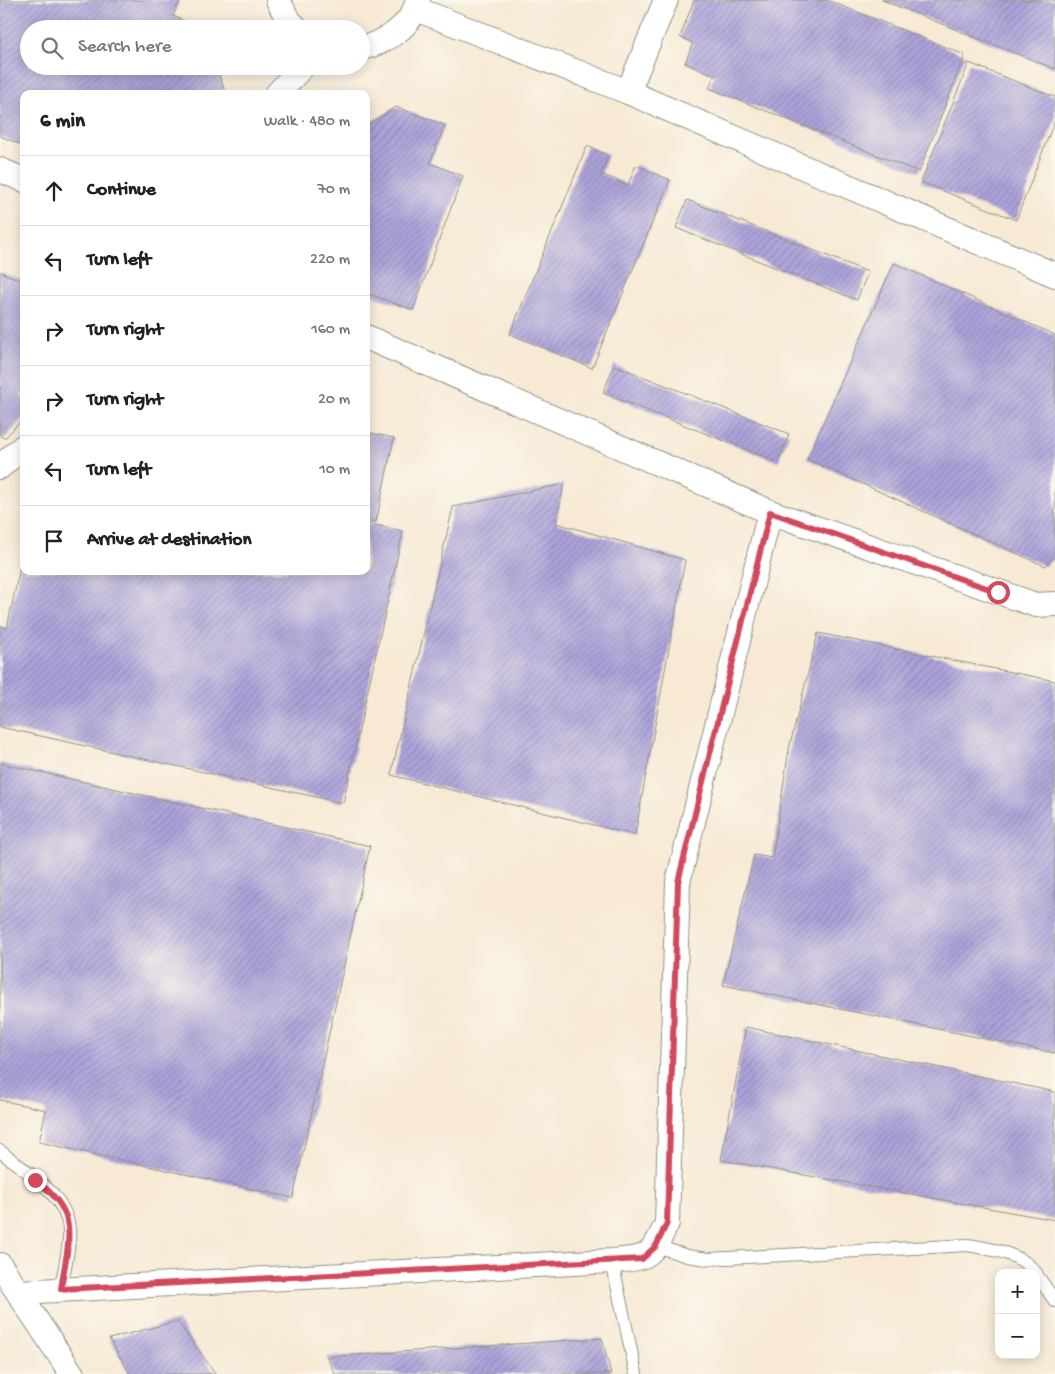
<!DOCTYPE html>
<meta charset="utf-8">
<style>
:root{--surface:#fff;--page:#f6f6f6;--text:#222;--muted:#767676;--line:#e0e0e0}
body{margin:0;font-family:"Gochi Hand",sans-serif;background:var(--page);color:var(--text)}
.controls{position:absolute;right:15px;bottom:15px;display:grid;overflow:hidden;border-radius:10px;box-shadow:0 2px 12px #0003}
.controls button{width:45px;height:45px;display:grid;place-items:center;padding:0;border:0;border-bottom:1px solid var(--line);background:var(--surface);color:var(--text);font:25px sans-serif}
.stop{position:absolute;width:15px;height:15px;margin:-11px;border:4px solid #d1495b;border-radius:50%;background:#fff}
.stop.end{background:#d1495b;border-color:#fff;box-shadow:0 1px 5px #0008}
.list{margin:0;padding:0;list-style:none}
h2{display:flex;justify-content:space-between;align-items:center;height:65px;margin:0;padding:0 20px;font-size:21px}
h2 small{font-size:16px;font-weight:400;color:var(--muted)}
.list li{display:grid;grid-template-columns:32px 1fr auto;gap:15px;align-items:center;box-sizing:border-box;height:70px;padding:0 20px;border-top:1px solid var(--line)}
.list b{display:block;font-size:19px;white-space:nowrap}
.list em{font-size:16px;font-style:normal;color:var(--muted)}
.icon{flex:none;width:28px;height:28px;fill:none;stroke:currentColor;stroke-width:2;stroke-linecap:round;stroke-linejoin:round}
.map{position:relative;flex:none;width:1055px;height:1374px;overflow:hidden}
.search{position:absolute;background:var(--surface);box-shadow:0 2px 12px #0003;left:20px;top:20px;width:350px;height:55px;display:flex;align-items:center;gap:12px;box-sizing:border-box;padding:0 18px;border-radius:28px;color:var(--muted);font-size:19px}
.panel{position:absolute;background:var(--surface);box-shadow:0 2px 12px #0003;left:20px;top:90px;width:350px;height:485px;border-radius:10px}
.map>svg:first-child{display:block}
</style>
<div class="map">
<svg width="1055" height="1374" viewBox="0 0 1055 1374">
<defs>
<pattern id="building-hatch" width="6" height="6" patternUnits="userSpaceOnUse" patternTransform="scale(1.25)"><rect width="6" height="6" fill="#ada3da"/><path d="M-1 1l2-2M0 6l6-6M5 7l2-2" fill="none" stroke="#8c86b2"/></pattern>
</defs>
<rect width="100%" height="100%" fill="#fbf7ec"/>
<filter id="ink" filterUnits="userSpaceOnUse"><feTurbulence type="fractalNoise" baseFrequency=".02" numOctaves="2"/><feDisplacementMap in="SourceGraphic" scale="10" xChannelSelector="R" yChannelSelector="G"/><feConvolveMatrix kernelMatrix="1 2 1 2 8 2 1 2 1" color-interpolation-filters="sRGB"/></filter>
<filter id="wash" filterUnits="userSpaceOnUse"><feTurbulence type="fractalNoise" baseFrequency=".0096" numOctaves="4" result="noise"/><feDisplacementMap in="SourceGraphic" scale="20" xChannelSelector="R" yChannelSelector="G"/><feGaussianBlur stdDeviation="1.12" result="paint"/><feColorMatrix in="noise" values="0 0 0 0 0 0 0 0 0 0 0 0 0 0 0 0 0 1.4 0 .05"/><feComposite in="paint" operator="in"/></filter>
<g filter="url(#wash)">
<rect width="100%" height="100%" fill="#f7e9d4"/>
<g id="blocks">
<g fill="url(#building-hatch)">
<polygon points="0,0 180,0 173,16 203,29 29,29 29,66 216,66 224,89 222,94 24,94 24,146 0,136"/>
<polygon points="694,0 827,0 965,55 919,172 709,88 715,75 685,63 693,43 680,37"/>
<polygon points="882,0 1055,0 1055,69"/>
<polygon points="969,63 1055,97 1055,120 1016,220 921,182"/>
<polygon points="396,107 445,125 430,163 463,176 413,310 366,293 366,129 368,124"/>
<polygon points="587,146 608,155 601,174 628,185 636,165 670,180 592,368 510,334"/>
<polygon points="687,200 868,272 857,300 676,228"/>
<polygon points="894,263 1055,335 1055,557 1045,566 807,459"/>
<polygon points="0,272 24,281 24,390 21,397 24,398 24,417 5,438 0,436"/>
<polygon points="614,365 789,434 778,462 603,393"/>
<polygon points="366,432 394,438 376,522 366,520"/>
<polygon points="564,484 556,523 685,560 635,835 391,775 453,507"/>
<polygon points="366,523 403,531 343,803 0,727 0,626 7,628 23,553 24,571 366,571"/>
<polygon points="818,633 1055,681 1055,1053 723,985 754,855 772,858 789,749"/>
<polygon points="0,763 370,846 293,1198 39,1142 46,1110 0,1100"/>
<polygon points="746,1027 1055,1092 1055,1220 721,1160"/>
<polygon points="177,1321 216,1374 130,1374 109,1339"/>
<polygon points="602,1338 611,1374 335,1374 327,1357"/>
</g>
</g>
</g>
<g filter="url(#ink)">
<use href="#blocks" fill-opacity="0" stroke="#8b9384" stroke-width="1"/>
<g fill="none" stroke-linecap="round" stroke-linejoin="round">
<g stroke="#8b9384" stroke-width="14">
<g id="service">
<path d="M0 1151C25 1172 66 1193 69 1229 71 1245 63 1272 61 1289"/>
<path d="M656 1246 687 1256 708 1259 968 1245C990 1249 1022 1253 1036 1273"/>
<polyline points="612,1261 636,1374"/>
<polyline points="1036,1274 1055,1301"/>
</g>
</g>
<g stroke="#8b9384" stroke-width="26">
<g id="minor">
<polyline points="278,0 287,18 297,29"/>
<polyline points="416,9 628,92 1055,275"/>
<path d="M361 48C386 43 412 26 418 0"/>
<polyline points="628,92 666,0"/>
<polyline points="277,94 303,66"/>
<polyline points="0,170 24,180"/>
<polyline points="366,337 770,512 1036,605 1055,604"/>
<polyline points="0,467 24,446"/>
<polyline points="0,1265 72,1374"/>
<path d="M19 1292 612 1261C650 1258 651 1257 667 1223L678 882 770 512"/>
</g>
</g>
<use href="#service" stroke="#fff" stroke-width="12"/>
<use href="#minor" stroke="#fff" stroke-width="24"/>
</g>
</g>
<g fill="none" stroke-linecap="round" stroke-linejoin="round" filter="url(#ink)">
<path stroke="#d1495b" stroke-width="6" d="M35 1180C82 1213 68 1240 61 1289L642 1259 656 1246 667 1223 678 882 770 512 998 592"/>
</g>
</svg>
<div class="controls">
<button>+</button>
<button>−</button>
</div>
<div class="stop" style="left:998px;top:592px"></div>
<div class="stop end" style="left:35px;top:1180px"></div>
<div class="search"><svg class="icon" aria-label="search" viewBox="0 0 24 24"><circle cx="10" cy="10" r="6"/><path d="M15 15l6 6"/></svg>Search here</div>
<section class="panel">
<h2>6 min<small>Walk · 480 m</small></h2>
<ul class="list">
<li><svg class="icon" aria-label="ahead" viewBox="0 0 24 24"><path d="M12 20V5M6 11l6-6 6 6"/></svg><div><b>Continue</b></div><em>70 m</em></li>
<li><svg class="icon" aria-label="left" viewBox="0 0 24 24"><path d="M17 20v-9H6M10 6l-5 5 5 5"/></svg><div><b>Turn left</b></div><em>220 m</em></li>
<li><svg class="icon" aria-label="right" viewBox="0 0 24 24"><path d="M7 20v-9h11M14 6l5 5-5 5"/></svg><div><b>Turn right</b></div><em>160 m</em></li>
<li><svg class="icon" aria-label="right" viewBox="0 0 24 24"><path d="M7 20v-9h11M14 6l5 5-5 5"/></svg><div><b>Turn right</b></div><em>20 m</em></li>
<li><svg class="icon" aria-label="left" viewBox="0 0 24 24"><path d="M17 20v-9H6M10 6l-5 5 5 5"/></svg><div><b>Turn left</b></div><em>10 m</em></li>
<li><svg class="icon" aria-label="arrive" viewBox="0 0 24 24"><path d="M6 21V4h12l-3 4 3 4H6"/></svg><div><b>Arrive at destination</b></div></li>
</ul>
</section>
</div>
